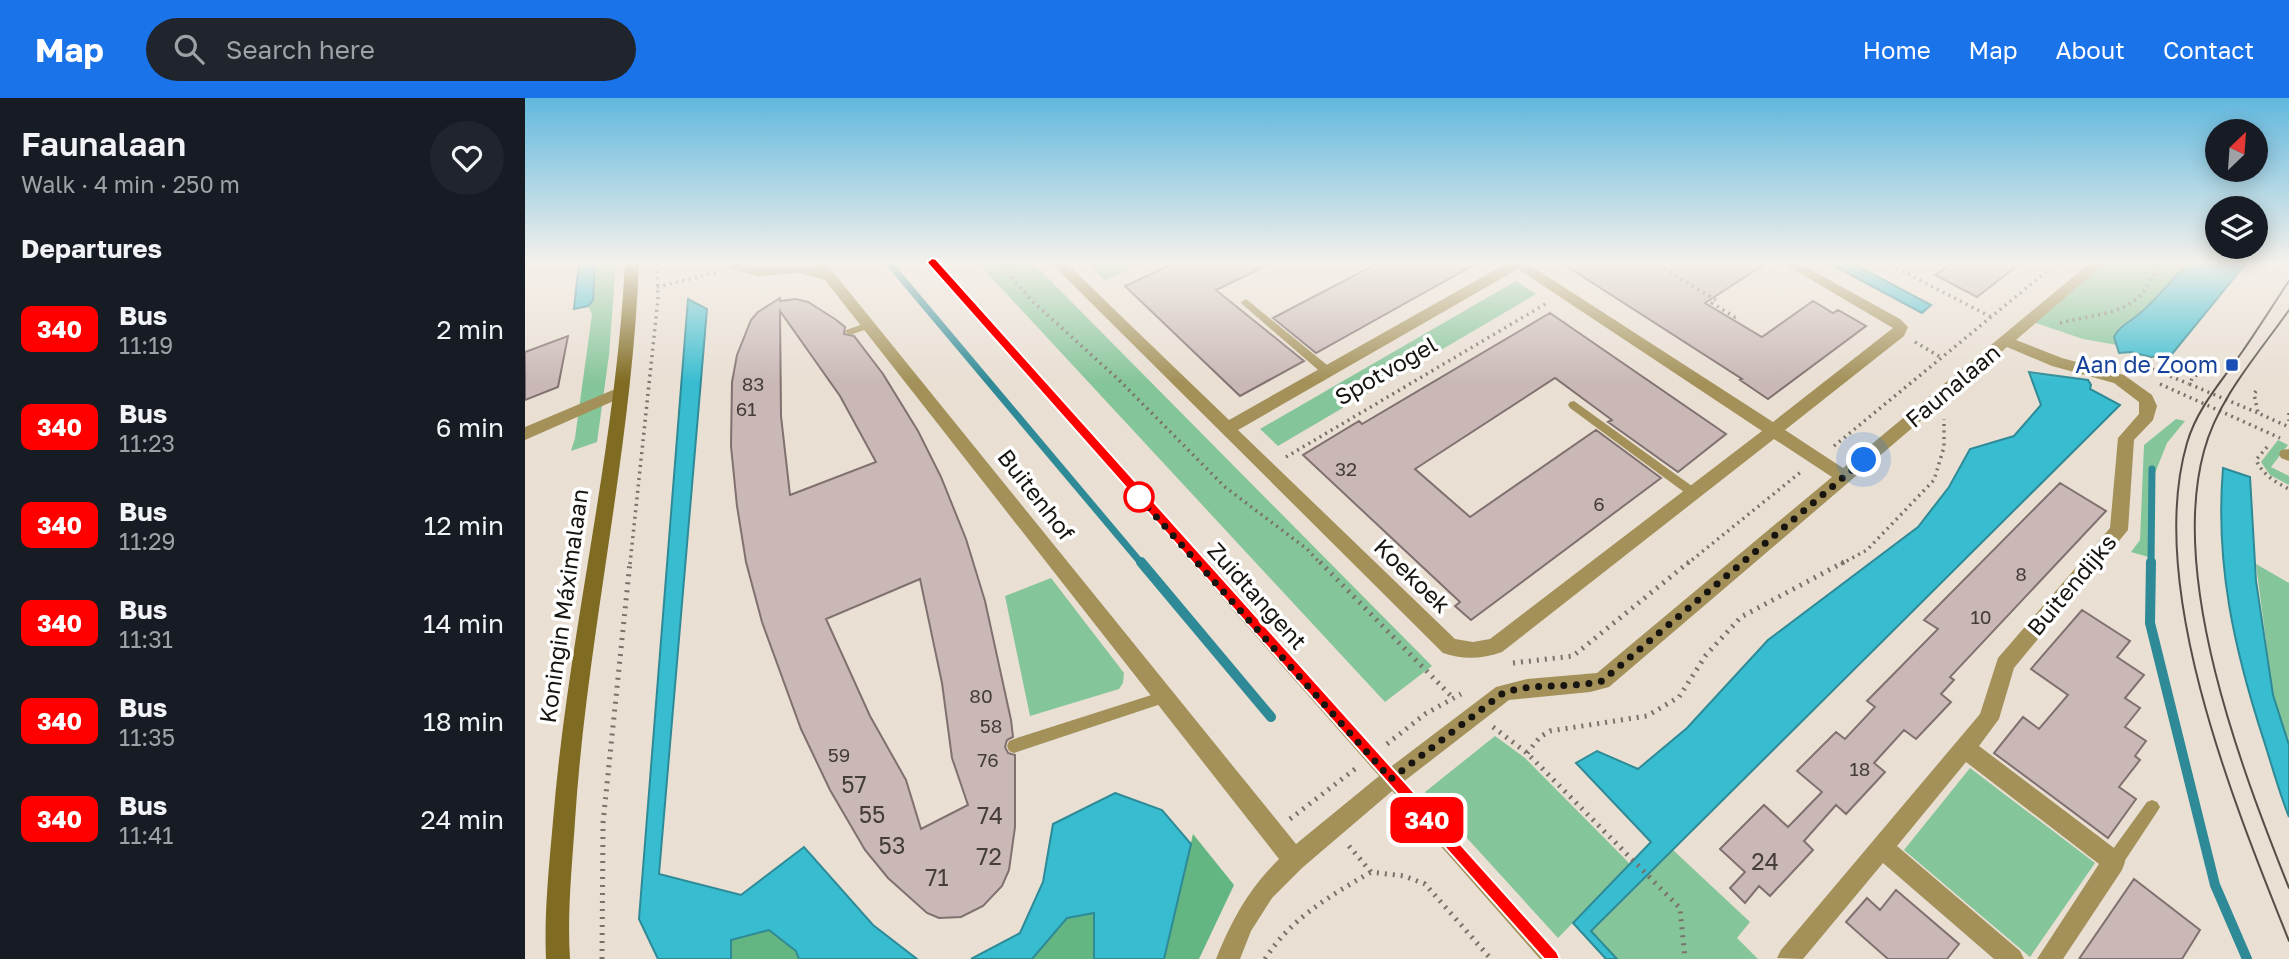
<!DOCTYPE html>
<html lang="en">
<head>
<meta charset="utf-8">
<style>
	body { margin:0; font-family:"Golos Text",sans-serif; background:#20242c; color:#f1f3f6; height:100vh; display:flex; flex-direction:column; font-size:26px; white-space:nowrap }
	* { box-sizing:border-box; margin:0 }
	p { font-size:23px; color:#9ea1a6 }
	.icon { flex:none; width:38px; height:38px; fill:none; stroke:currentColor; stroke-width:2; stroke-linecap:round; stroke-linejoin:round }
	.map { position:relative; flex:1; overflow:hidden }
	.details { display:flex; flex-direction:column; background:#171b24; width:525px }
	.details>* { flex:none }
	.badge { padding:0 14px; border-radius:10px; font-size:24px; line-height:46px }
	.needle { width:46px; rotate:25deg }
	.tools { position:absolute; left:1680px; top:21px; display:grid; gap:14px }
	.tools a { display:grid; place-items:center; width:63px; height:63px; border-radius:50%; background:#171b24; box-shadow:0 4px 18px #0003; font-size:35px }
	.you { position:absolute; width:35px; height:35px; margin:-18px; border:5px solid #fff; border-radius:50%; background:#1a73e8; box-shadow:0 0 0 10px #1a73e833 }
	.map>.badge { position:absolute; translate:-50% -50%; box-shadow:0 0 0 4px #fff }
	h2 { padding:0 21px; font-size:26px; line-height:63px }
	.round { display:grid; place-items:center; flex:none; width:74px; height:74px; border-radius:37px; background:#20242c }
	.overview { display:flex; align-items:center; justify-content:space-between; height:119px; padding:0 21px }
	h1 { font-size:33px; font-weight:600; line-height:52px }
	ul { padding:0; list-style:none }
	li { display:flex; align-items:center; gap:21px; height:98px; padding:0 21px }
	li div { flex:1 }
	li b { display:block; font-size:26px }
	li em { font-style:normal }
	li .badge { min-width:77px; font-weight:700; text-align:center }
	header { display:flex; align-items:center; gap:42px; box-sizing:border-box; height:98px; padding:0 35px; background:#1a73e8; color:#fff }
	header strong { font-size:33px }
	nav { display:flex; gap:38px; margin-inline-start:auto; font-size:24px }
	.search { width:490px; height:63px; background:#20242c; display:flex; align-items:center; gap:18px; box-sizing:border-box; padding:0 24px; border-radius:38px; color:#9ea1a6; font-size:26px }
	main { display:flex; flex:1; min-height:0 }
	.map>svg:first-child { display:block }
	.green { fill:#85c59a }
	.forest { fill:#63b681 }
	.water { fill:#38bdd0; stroke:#2e8a96; stroke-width:2 }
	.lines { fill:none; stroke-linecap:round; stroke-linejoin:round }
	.stream-far1 { stroke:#2e8a96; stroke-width:7 }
	.stream { stroke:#2e8a96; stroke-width:10 }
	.building { fill:#c9b8b6; stroke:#80706f; stroke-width:2; fill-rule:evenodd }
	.path-far1 { stroke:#79726a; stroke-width:3.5; stroke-dasharray:2 4.5; stroke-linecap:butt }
	.path { stroke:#79726a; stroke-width:5; stroke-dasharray:2 6; stroke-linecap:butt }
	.lane { fill:#a39159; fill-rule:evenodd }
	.street { fill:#a39159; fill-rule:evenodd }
	.secondary { fill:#806b22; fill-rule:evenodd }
	.tram { stroke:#554f48; stroke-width:2 }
	.line { fill:#f00; stroke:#fff; stroke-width:2 }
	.walk { stroke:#181410; stroke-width:7; stroke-dasharray:0 12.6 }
	.transit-dot { fill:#1a4fb4; stroke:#fff; stroke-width:2.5 }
	.stop-dot { fill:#fff; stroke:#f00; stroke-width:3.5 }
	.labels { text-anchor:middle; stroke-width:7; stroke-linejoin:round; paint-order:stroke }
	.number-label { font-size:19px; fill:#443d3a }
	.transit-label { font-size:23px; fill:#164399; stroke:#fff; text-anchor:end }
	.street-label { font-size:23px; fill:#181410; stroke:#fff }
	.near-number-label { font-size:23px; fill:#443d3a }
</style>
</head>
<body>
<header>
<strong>Map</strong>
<div class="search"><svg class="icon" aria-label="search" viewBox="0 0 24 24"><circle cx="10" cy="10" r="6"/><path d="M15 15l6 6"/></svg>Search here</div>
<nav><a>Home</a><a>Map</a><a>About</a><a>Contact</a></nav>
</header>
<main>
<section class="details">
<div class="overview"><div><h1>Faunalaan</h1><p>Walk · 4 min · 250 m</p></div><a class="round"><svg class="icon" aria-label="heart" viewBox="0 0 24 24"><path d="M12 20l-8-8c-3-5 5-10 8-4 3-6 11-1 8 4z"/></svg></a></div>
<h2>Departures</h2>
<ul>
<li><span class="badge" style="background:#f00;color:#fff">340</span><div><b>Bus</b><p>11:19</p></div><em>2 min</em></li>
<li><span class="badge" style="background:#f00;color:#fff">340</span><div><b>Bus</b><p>11:23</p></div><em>6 min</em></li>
<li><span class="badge" style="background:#f00;color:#fff">340</span><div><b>Bus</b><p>11:29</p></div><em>12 min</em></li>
<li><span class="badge" style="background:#f00;color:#fff">340</span><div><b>Bus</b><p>11:31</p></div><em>14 min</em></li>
<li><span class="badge" style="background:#f00;color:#fff">340</span><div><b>Bus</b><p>11:35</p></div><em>18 min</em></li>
<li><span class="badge" style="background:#f00;color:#fff">340</span><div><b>Bus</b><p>11:41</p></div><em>24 min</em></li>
</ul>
</section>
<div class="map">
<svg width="1764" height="861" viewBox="0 0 1764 861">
	<rect width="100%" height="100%" fill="#e9dfd3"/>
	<path class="green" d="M70 164H91L84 257 72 344 46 353 50 340 67 216 63 208 68 202Z
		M452 164H507L907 568 860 604Z
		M560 164H620L580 182Z
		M1573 164H1665C1640 186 1625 213 1594 229L1592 247 1558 241 1505 223Z
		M991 183 1011 196 753 348 735 331Z
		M1651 321 1660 323 1642 345 1630 375 1627 460 1606 454 1615 442 1619 347Z
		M1753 342 1763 347 1746 369 1764 378V387L1745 377 1736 364Z
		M1731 466 1764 485V647L1748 597Z
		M526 480 599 575 598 585 594 591 505 618 480 498Z
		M970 638 1000 660 1105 766 1033 840 900 694Z
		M1445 670 1570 765 1505 859 1379 752Z
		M1148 752 1225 824 1212 840 1233 861H1092L1066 834Z"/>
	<path class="forest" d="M668 736 709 787 674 861H639Z
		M570 815 569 861H507L542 820Z
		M245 832 271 853 274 861H206V842Z"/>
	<path class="water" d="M54 164H70L68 202 63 208 49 211Z
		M1302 164H1325L1406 207 1397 215Z
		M1665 164H1722L1647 256 1626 259 1606 254 1594 255 1589 239C1595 228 1600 227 1609 220 1631 204 1645 182 1665 164Z
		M163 201 182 211 134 776 216 797 279 749 348 827 392 861H274L271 853 244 832 206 842V861H133L114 821Z
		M1504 274 1563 282 1566 287 1565 291 1595 307 1066 833 1092 861H1081L1048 825 1126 744 1051 665 1072 653 1113 671 1162 630 1243 542 1393 429 1424 389 1445 351 1489 338 1516 307Z
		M1698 370 1725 379 1731 483 1748 597 1764 647V719C1754 694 1747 668 1739 643 1709 551 1690 466 1698 370Z
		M590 695 637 712 666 746 639 861H569V815L542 820 507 861H446L495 835 518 784 528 726Z"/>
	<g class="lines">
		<path class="stream-far1" d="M363 164 617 466
			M1626 466 1627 371"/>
		<path class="stream" d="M616 464 746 619
			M1626 464 1625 525 1690 787 1722 861"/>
	</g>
	<path class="building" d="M652 164H749L691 192 779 263 715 298 600 188Z
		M855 164H954L791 255 748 220Z
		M1035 164H1243L1180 205 1237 239 1288 203 1308 215 1313 212 1341 228 1243 301 1215 282 1217 281Z
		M1429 164H1497L1452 199 1410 177Z
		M255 200V203L271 201 283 204 310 221 320 229 319 236 329 238 358 276 393 333 416 379 441 441 460 503 486 622 488 639 482 642 480 649 483 655 490 657V729L484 772 477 788 458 808 436 819 414 820 402 815 363 780 340 752 305 692 276 631 237 524 221 464 212 408 206 348 207 284 212 257 226 222 233 214ZM255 213 315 298 351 364 265 397 256 318ZM395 481 417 585 427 660 443 707 396 731 381 682 345 618 301 521Z
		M1025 215 1201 336 1153 374 1083 324 1087 322 1030 280 890 371 945 419 1071 332 1136 380 946 522 930 508 935 504 778 357 834 323 837 326Z
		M43 238 33 289 0 302V254Z
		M1535 385 1581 413 1425 579 1429 582 1416 596 1426 604 1409 622 1391 641 1379 632 1349 665 1360 674 1321 716 1311 707 1279 743 1288 752 1245 798 1234 788 1220 805 1205 790 1220 774 1195 751 1239 707 1263 729 1297 694 1272 673 1311 634 1320 641 1350 609 1342 603 1413 531 1399 522Z
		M1557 512 1605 543 1592 559 1619 577 1600 600 1615 610 1600 629 1621 643 1610 658 1615 662 1594 689 1611 701 1583 740 1469 655 1498 619 1514 631 1543 597 1506 571Z
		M1609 781 1675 832 1657 861H1554Z
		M1371 792 1434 846 1422 861H1363L1321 824 1342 800 1355 812Z"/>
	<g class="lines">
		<path class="path-far1" d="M474 164 505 201 594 282 700 389 782 451 796 466
			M1128 164 1191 202 1187 205 1210 219 1214 216
			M1360 164 1468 220
			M132 189 193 174
			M1535 225C1560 218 1596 217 1615 198 1624 189 1629 175 1635 164
			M1390 244 1417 260
			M1603 261 1664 286
			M1684 272 1668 279 1664 286 1733 315
			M1635 286 1755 340
			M1731 293 1729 296 1733 315 1764 329
			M1764 315V323
			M1309 348 1533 164
			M1742 349 1731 362C1738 377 1750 384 1764 391
			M761 359 1022 205
			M105 466 133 201 132 164
			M1162 466 1277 373
			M1316 466 1342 452 1409 382 1419 349V321"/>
		<path class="path" d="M795 464 928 600
			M988 565 1048 558 1164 464
			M968 629 1002 655 1155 810 1160 861
			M862 646 900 616 936 596
			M1002 655 1015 639 1025 633 1122 618 1154 599 1181 557 1216 519 1319 464
			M765 721 830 671
			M824 748 846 774 879 778 900 786 966 861
			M77 861 78 725 105 464
			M740 861C766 820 805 798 846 774"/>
		<path class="lane" d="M402 164H412L1032 855 1034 861H1015Z
			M721 201 807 271 808 274 807 277H799L717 206 716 204Z
			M344 224 348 225V229L325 237 320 234 321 232Z
			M1049 303 1171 391 1173 394 1171 397H1163L1045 310 1043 307 1045 304Z
			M639 593 644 595 646 599 644 603 639 605 489 655 484 653 482 648 484 643 489 641Z
			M1627 702 1632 704 1635 709 1632 714 1595 770 1589 772 1583 770 1581 764 1583 758 1622 704Z"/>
		<path class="street" d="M203 164C215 163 223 169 235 170 255 170 272 166 291 171L286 164H300L771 746 859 674 971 589 1002 581 1072 575 1307 379 1249 341 977 554C958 561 937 562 918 555L525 164H540L704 322 984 164H1000L1248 324 1368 230 1256 164H1272L1375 221 1383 229 1379 238 1260 332 1318 370 1566 164H1581L1491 242 1537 260 1599 277 1627 297 1632 308 1628 322 1609 342 1603 432 1489 570 1474 621 1454 648 1597 756 1600 764 1597 772 1538 861H1512L1574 766 1441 664 1372 748 1495 853 1499 861H1469L1358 765 1278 861 1252 860 1256 852 1455 616 1473 560 1585 430 1593 340 1614 316V304L1589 285 1527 268 1482 249 1084 589 1065 594 984 602 873 688 777 770 747 800 726 833 715 861H691C708 820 723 792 754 761L300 182 274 175 233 178 206 171ZM993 171 1237 333 965 541 948 544 930 541 713 332Z
			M95 289 103 294 100 298 0 342V329Z
			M1764 351V363L1756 360 1754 356 1756 352Z"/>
		<path class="secondary" d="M100 164H114C107 352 62 536 50 723 47 769 42 815 45 861H21C19 815 24 769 28 723 43 536 91 352 100 164Z"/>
		<path class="tram" d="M1764 183C1748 207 1733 231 1717 254 1697 283 1672 310 1662 345 1620 489 1710 708 1764 843
			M1764 212C1734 255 1693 300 1679 353 1644 481 1716 670 1764 790"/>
	</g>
	<linearGradient id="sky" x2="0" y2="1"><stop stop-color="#61b8de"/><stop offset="0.58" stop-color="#f5f1eb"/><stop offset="1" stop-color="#f5f1eb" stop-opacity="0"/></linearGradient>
	<rect width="1764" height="284" fill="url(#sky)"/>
	<path class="line" d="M407 160 411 161 1032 854 1035 861H1019L403 166 402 164Z"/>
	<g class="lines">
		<path class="walk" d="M614 399 610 395 866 681 978 595C1010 584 1044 591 1077 583L1339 362"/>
	</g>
	<rect class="transit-dot" x="1700" y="260" width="14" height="14" rx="3.5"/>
	<circle class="stop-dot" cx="614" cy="399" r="14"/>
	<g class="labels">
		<g class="number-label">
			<text x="228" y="293">83</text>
			<text x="221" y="318">61</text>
			<text x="821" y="378">32</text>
			<text x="1074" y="413">6</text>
			<text x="1496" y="483">8</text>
			<text x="1456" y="526">10</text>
			<text x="456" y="605">80</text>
			<text x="466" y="635">58</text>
			<text x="314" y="664">59</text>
			<text x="463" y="669">76</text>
			<text x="1335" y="678">18</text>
		</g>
		<g class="transit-label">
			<text x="1693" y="275">Aan de Zoom</text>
		</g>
		<g class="street-label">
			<text transform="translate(861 273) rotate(-30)" y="8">Spotvogel</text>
			<text transform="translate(1428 288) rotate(-40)" y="8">Faunalaan</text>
			<text transform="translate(511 397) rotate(52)" y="8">Buitenhof</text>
			<text transform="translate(887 478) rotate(44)" y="8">Koekoek</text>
			<text transform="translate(1547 487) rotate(-50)" y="8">Buitendijks</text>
			<text transform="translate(732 498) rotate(48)" y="8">Zuidtangent</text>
			<text transform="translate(39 508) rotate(-82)" y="8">Koningin Máximalaan</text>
		</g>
		<g class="near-number-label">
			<text x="329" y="695">57</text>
			<text x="347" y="725">55</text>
			<text x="465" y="726">74</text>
			<text x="367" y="756">53</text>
			<text x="464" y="767">72</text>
			<text x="1240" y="772">24</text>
			<text x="412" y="788">71</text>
		</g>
	</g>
</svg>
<div class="tools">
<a><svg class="needle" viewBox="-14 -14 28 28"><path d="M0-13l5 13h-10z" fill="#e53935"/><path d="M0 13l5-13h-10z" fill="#9ea1a6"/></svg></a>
<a><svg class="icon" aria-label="layers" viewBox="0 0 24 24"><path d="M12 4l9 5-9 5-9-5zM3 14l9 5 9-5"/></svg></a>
</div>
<div class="you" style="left:1339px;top:362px"></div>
<b class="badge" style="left:902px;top:722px;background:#f00;color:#fff">340</b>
</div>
</main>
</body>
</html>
